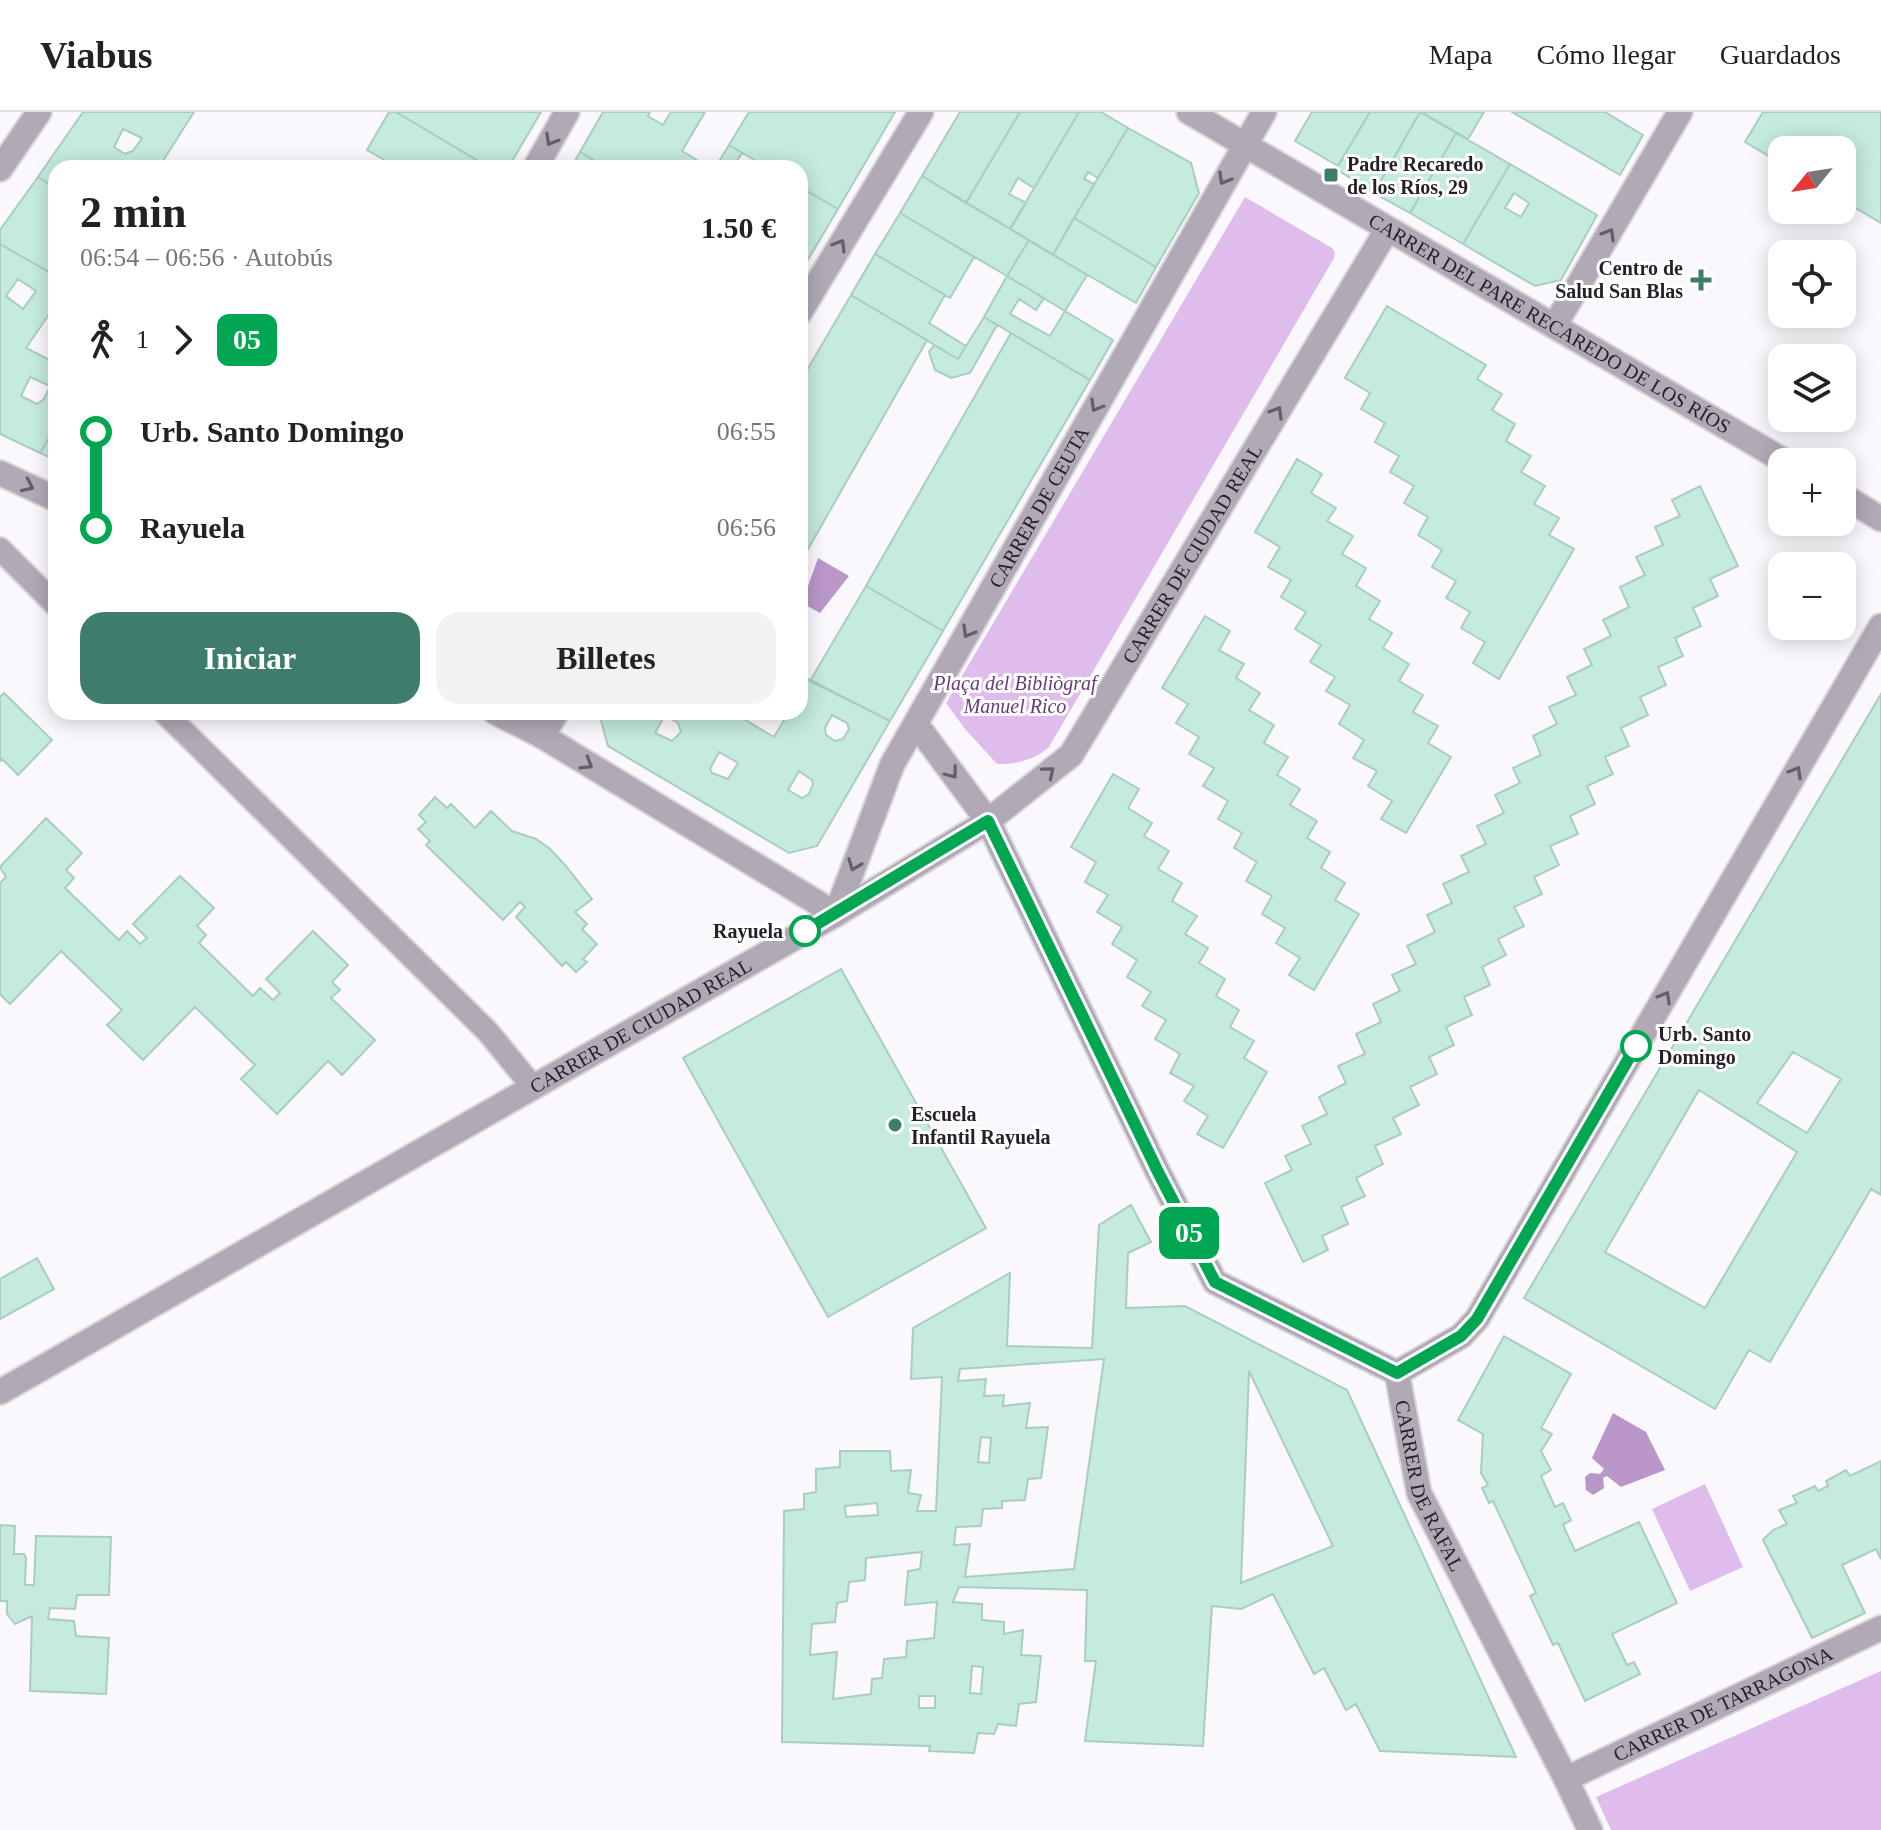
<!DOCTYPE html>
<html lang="es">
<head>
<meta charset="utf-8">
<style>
	body { margin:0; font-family:Georgia,serif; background:#f2f2f2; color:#222; height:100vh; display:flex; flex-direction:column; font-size:30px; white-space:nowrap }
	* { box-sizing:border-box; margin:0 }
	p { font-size:26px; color:#767676 }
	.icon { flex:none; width:44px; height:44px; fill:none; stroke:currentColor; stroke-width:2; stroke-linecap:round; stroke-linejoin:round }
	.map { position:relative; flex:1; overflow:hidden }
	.panel { position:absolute; left:48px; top:48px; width:760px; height:560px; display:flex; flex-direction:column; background:#fff; border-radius:24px; box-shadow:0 4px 20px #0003 }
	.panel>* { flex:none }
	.badge { padding:0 16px; border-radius:12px; font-size:28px; line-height:52px }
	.needle { width:52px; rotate:240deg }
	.buttons { position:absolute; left:1768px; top:24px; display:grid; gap:16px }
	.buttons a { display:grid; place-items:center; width:88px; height:88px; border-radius:16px; background:#fff; box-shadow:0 4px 20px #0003; font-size:40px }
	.map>.badge { position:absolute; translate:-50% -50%; box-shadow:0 0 0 4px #fff }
	.legs { display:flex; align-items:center; gap:12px; height:88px; padding:0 32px; font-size:26px }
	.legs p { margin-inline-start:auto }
	.head { display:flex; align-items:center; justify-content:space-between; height:136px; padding:0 32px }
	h1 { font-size:44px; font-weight:600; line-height:60px }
	.action { display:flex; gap:16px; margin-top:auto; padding:16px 32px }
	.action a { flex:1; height:92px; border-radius:24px; background:#3e7d6b; color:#fff; font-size:32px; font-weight:600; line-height:92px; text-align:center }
	.action a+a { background:#f2f2f2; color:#222 }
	ul { padding:0 32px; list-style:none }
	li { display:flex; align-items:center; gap:28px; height:96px; font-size:30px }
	li i { display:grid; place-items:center; width:12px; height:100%; margin:0 10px; background:currentColor }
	li i::after { content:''; width:20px; height:20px; margin:-10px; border:6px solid; border-radius:50%; background:#fff }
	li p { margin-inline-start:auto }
	li:first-child i { background:linear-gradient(#0000 50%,currentColor 0) }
	li:last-child i { background:linear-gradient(currentColor 50%,#0000 0) }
	header { display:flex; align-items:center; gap:48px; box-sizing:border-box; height:112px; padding:0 40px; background:#fff; border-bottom:2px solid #e0e0e0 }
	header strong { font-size:38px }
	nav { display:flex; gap:44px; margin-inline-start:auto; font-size:28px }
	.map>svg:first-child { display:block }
	.green { fill:#debdec }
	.water { fill:#ba97c9 }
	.building { fill:#c5eade; stroke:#a9cdc1; stroke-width:2; fill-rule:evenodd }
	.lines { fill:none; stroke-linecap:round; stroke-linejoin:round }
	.lane-casing { stroke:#d9d5db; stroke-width:26 }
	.street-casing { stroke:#d9d5db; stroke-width:28 }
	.lane { stroke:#b1a9b5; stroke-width:22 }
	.street { stroke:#b1a9b5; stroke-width:24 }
	.oneway { stroke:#655d68 }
	.line-1-casing { stroke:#fff; stroke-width:18 }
	.line-1 { stroke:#00a651; stroke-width:12 }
	.poi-dot { fill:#3e7d6b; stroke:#fff; stroke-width:3 }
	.stop-1-dot { fill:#fff; stroke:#00a651; stroke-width:4 }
	.labels { text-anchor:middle; stroke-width:6; stroke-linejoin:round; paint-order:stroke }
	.poi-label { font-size:20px; font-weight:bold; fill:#261f29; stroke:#fff; text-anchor:start }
	.street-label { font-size:20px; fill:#261f29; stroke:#fff }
	.park-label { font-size:20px; font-style:italic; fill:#673b79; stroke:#fff }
	.stop-label { font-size:20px; font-weight:bold; fill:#261f29; stroke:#fff; text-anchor:end }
</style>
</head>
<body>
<header>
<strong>Viabus</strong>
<nav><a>Mapa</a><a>Cómo llegar</a><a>Guardados</a></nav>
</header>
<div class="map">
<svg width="1881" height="1718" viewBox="0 0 1881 1718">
	<rect width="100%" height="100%" fill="#fbf8fd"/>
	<path class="green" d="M1245 85 1332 136 1335 140 1334 146 1049 635C1036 647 1015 653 997 652L965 617 946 591Z
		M1705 1372 1743 1455 1690 1479 1652 1397Z
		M1881 1559V1718H1611L1596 1685Z"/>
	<path class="water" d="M818 446 849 464 820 501 802 491Z
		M1613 1301 1646 1320 1665 1358 1621 1375 1607 1364 1603 1366 1604 1376 1593 1383 1586 1378 1585 1365 1590 1361 1600 1362 1604 1357 1592 1346Z"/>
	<path class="building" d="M83 0H194L161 52 156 49 152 56H56V76L38 65ZM123 17 142 26 133 39 125 42 114 35Z
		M389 0H396L490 56H398L367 38Z
		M396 0H541L508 56H490Z
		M603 0H650L648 4 663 13 671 0H705L682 39 710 56H607L580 40Z
		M749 0H895L838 97 800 75V56H768L729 33Z
		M960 0H1020L966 91 922 64Z
		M1020 0H1079L1034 76 1018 66 1009 82 1026 91 1010 117 966 91Z
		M1079 0H1101L1128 16 1098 66 1088 60 1084 67 1094 72 1053 143 1010 117Z
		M1312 0H1370L1338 54 1295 29Z
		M1370 0H1420L1374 81 1336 57Z
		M1420 0 1456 21 1410 101 1374 81Z
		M1421 0H1484L1468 27Z
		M1512 0H1605L1643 23 1620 63Z
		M1763 0H1881V111L1842 88V38H1782V52L1745 30Z
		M1128 16 1191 51 1199 81 1156 155 1074 106Z
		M1456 21 1510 52 1463 132 1410 101Z
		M729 33 742 41 732 56H715Z
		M580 40 607 56H571Z
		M1510 52 1597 103 1561 168 1535 174 1463 132ZM1514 81 1529 91 1521 105 1505 96Z
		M922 64 1029 128 1007 164 900 101Z
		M38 65 56 76V164L0 132V118Z
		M800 75 838 97 800 161Z
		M900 101 974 145 950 186 875 142Z
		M1074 106 1156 155 1136 191 1053 143Z
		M1029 128 1087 163 1065 199 1007 164Z
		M0 132 56 164V192L26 236 56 251V314L40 341 0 322ZM18 167 36 179 23 197 6 184ZM30 265 50 274 44 287 37 292 21 284Z
		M875 142 945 183 929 211 966 234 958 247 851 183Z
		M1007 164 1044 186 1036 198 1019 187 1010 202 1050 224 1065 199 1113 228 1090 268 984 205Z
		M851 183 927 228 807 439 800 435V270Z
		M1387 194 1486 253 1477 267 1502 282 1492 298 1515 312 1506 329 1531 344 1521 360 1545 374 1534 392 1559 406 1549 423 1574 437 1499 567 1473 551 1485 530 1461 516 1470 500 1446 486 1456 469 1432 455 1442 438 1418 423 1428 405 1404 391 1414 374 1390 360 1399 344 1375 330 1385 311 1361 297 1370 281 1345 266Z
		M984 205 997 213 970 261 951 266 935 258 929 240 934 233 958 247Z
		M1011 221 1090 268 943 519 866 474Z
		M56 314V348L40 341Z
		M1297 347 1322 362 1311 381 1336 396 1327 409 1353 424 1342 442 1366 456 1356 474 1380 489 1369 507 1392 521 1383 536 1409 552 1399 569 1423 583 1413 600 1438 614 1428 631 1451 645 1406 721 1381 707 1392 689 1368 674 1377 659 1353 646 1364 628 1339 612 1350 593 1326 579 1335 565 1310 550 1321 533 1295 517 1306 500 1281 485 1291 468 1268 455 1280 435 1255 420Z
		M1700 374 1738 454 1710 467 1718 484 1693 496 1701 514 1675 526 1683 544 1658 555 1666 573 1640 585 1648 603 1621 616 1629 634 1605 645 1613 662 1587 674 1595 692 1570 704 1578 722 1550 734 1559 753 1534 765 1542 782 1514 795 1524 814 1498 827 1506 843 1482 855 1490 873 1464 885 1472 903 1446 915 1454 933 1429 945 1437 962 1410 975 1419 993 1393 1006 1401 1022 1375 1034 1383 1052 1356 1066 1365 1084 1341 1095 1348 1112 1322 1124 1328 1138 1303 1150 1265 1071 1292 1058 1285 1044 1311 1032 1302 1014 1327 1002 1319 985 1346 971 1338 954 1365 942 1356 922 1381 910 1373 892 1400 879 1392 863 1416 852 1407 834 1435 820 1427 803 1452 791 1443 772 1469 760 1461 744 1486 732 1477 714 1504 701 1495 683 1520 671 1513 656 1541 643 1533 624 1557 612 1549 595 1576 583 1567 565 1592 553 1584 537 1611 524 1603 508 1629 495 1620 475 1645 463 1636 445 1663 433 1655 415 1680 404 1672 388Z
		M866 474 943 519 890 609 810 569Z
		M1205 504 1230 519 1219 538 1244 552 1236 566 1260 581 1249 598 1274 613 1264 631 1288 645 1277 663 1300 677 1290 693 1317 709 1307 726 1330 740 1321 756 1345 771 1335 788 1359 802 1314 878 1289 863 1300 846 1276 831 1285 816 1262 802 1272 784 1246 769 1257 750 1234 736 1242 721 1218 707 1228 689 1203 674 1214 656 1189 642 1199 625 1176 611 1188 592 1162 576Z
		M808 567 890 609 817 734 789 741 608 634 600 605 603 600H732L774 625 789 600H800V582ZM665 603 678 611 681 620 672 629 655 621ZM832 603 847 611 849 617 843 627 835 629 826 623 825 616ZM719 640 738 651 728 667 712 661 710 657ZM799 659 812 668 813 672 809 682 802 686 788 678Z
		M4 581 52 628 18 663 2 647 0 649V585Z
		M1881 582V1083L1871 1077 1770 1250 1749 1238 1715 1297 1524 1186ZM1793 940 1841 967 1807 1021 1757 991ZM1699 978 1797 1040 1705 1196 1605 1140Z
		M1113 662 1139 677 1128 696 1152 711 1144 724 1169 739 1158 757 1182 771 1172 789 1197 804 1185 822 1208 836 1199 851 1225 867 1216 884 1239 898 1230 915 1254 929 1244 946 1267 960 1223 1036 1197 1022 1208 1004 1184 989 1194 974 1170 961 1180 942 1155 927 1166 908 1142 894 1151 880 1127 865 1137 848 1112 832 1122 815 1097 800 1108 783 1085 770 1096 750 1071 735Z
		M435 685 447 696 451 692 475 716 491 699 512 719 536 727 549 736 565 753 592 787 575 800 587 812 582 817 597 832 583 847 587 850 576 860 566 850 562 854 516 805 525 795 520 790 503 808 426 733 430 729 418 717 426 710 419 703Z
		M46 706 82 741 66 758 74 766 65 776 119 828 127 819 140 832 147 826 133 812 180 764 214 796 197 814 206 823 199 831 253 884 260 876 273 888 280 881 266 867 313 819 348 853 332 870 340 878 331 886 375 928 342 963 328 949 277 1002 241 967 255 953 195 895 143 948 107 913 122 898 61 839 10 892 0 882V771L6 765 0 755Z
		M841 857 986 1116 828 1205 683 946Z
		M1131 1093 1151 1130 1128 1141 1126 1196 1185 1194 1347 1278 1516 1645 1380 1639 1356 1592 1346 1598 1324 1556 1314 1562 1273 1482 1241 1497 1212 1494 1203 1634 1085 1629 1096 1549H1085L1087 1478 959 1475 953 1490 982 1492V1508L1004 1510V1522L1023 1518 1021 1543 1041 1544 1036 1590 1019 1592 1016 1614 998 1612 994 1622 978 1621 974 1641 929 1639 930 1634 782 1630 784 1399 804 1397V1382L816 1380V1357L840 1355V1339H890L891 1359 911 1358 908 1381 921 1383 917 1399H936L942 1265 911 1267 913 1216 1010 1161 1007 1234 1092 1236 1099 1113ZM1104 1247 1074 1457 965 1465 970 1432 954 1433 956 1415 981 1414 983 1397 1002 1396V1389L1025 1388 1028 1367 1041 1366 1048 1315 1026 1316 1030 1291 1003 1294 1004 1283 984 1284 986 1267 958 1269 960 1257ZM1249 1259 1333 1434 1241 1471ZM981 1325 991 1326 989 1351 978 1350ZM877 1391 878 1403 846 1405 845 1394ZM922 1440 920 1457 908 1459 905 1493 937 1490 934 1526 907 1529 906 1545 884 1547 882 1566 872 1567 871 1582 833 1587 837 1540 810 1543 812 1512 835 1510 837 1491 847 1489 849 1470 865 1468 866 1446ZM972 1554 983 1555 981 1582 970 1581ZM919 1584H935V1596H919Z
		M37 1146 54 1177 0 1207V1167Z
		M1504 1224 1571 1262 1541 1316 1552 1322 1541 1339 1551 1358 1541 1364 1555 1395 1563 1391 1571 1408 1563 1413 1575 1439 1639 1410 1677 1491 1612 1522 1627 1553 1634 1550 1640 1562 1585 1589 1558 1531 1553 1533 1530 1484 1536 1481 1493 1389 1489 1391 1482 1376 1488 1373 1481 1361 1483 1322 1458 1308Z
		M1881 1349V1447L1876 1437 1842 1453 1865 1501 1812 1526 1763 1428 1773 1418 1787 1412 1779 1398 1797 1391 1793 1384 1815 1374 1818 1379 1828 1374 1826 1369 1846 1358 1850 1364Z
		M0 1413 15 1414 14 1442H24L26 1446 25 1473H34L36 1424 111 1425 109 1483H77L75 1497 50 1496 48 1507 74 1509 76 1524 109 1526 106 1582 30 1579 32 1504 15 1512 7 1502V1489H0Z"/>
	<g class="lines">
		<defs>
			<path id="lane" d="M0 437 56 493
				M164 600 488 920 533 975"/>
			<g id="street">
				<path id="s1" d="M1189 0 1786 350"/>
				<path d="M535 56 567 0"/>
				<path d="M0 57 39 0"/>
				<path d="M800 200 921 0"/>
				<path d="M1555 213 1680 0"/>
				<path d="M0 361 56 387"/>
				<path d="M1842 383 1881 407"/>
				<path d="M495 600 542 624 836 802"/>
				<path d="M916 612 988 709 1159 1062 1215 1170 1397 1261"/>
				<path d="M542 624 557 600"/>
				<path id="s2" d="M836 802 892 653 1264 0"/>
				<path d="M1397 1261 1461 1224 1477 1207 1881 514"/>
				<path id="s3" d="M1397 1261 1419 1381 1566 1667 1590 1718"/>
				<path id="s4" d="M0 1280 836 802 988 709 1071 643 1387 118"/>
				<path id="s5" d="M1566 1667 1881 1516"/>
			</g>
		</defs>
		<use href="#lane" class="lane-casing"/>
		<use href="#street" class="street-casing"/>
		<use href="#lane" class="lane"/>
		<use href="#street" class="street"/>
	</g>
	<defs><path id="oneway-chevron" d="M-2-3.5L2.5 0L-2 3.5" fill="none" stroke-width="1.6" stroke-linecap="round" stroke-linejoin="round" transform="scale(2)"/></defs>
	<g class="oneway">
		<use href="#oneway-chevron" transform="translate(551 28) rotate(120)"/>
		<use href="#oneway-chevron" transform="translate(1224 67) rotate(120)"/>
		<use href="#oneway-chevron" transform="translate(1609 122) rotate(-60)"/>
		<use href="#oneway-chevron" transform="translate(840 133) rotate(-59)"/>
		<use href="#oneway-chevron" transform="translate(1096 294) rotate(120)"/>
		<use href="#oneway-chevron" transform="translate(1277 300) rotate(-59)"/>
		<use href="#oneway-chevron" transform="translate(28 374) rotate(25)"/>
		<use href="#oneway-chevron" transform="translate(968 520) rotate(120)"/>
		<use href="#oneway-chevron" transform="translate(587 652) rotate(31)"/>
		<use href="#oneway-chevron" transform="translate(1049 660) rotate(-39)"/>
		<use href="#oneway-chevron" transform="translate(1796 660) rotate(-60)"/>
		<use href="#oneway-chevron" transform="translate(952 661) rotate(53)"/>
		<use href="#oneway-chevron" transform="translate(854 753) rotate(111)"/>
		<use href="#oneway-chevron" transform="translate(1665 885) rotate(-60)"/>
	</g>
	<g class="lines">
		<defs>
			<path id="line-1" d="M805 819 988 709 1159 1062 1215 1170 1397 1261 1461 1224 1477 1207 1636 934"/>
		</defs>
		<use href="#line-1" class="line-1-casing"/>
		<use href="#line-1" class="line-1"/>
	</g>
	<g class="poi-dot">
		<rect x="1323" y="55" width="16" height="16" rx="4"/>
		<path d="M1697 156h8v8h8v8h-8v8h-8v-8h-8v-8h8z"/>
		<circle cx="895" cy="1013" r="8"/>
	</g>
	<g class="stop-1-dot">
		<circle cx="805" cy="819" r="14"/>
		<circle cx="1636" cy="934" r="14"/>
	</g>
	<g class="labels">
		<g class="poi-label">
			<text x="1347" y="59">Padre Recaredo<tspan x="1347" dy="23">de los Ríos, 29</tspan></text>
			<text x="1683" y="163" text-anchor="end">Centro de<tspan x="1683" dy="23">Salud San Blas</tspan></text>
			<text x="911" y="1009">Escuela<tspan x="911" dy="23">Infantil Rayuela</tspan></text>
		</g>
		<g class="street-label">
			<text dy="7" stroke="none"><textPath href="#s1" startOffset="418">CARRER DEL PARE RECAREDO DE LOS RÍOS</textPath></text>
			<text dy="7" stroke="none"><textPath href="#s2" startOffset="456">CARRER DE CEUTA</textPath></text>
			<text dy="7" stroke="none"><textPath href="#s4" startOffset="1482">CARRER DE CIUDAD REAL</textPath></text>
			<text dy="7" stroke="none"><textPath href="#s4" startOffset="738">CARRER DE CIUDAD REAL</textPath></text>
			<text dy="7" stroke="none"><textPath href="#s3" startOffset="118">CARRER DE RAFAL</textPath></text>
			<text dy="7" stroke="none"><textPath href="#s5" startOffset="174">CARRER DE TARRAGONA</textPath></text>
		</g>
		<g class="park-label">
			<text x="1015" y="578">Plaça del Bibliògraf<tspan x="1015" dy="23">Manuel Rico</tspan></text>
		</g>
		<g class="stop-label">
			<text x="783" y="826">Rayuela</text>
			<text x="1658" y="929" text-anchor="start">Urb. Santo<tspan x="1658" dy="23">Domingo</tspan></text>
		</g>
	</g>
</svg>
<div class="buttons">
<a><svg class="needle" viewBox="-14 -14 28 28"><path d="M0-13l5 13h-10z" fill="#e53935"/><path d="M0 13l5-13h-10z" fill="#767676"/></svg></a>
<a><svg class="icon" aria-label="locate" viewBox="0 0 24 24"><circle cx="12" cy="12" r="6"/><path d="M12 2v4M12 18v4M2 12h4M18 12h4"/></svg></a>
<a><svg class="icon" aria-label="layers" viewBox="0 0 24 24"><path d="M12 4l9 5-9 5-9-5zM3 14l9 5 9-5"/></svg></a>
<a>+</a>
<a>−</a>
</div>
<b class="badge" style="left:1189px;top:1121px;background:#00a651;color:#fff">05</b>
<section class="panel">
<div class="head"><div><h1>2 min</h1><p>06:54 – 06:56 · Autobús</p></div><b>1.50 €</b></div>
<div class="legs"><svg class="icon" aria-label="walk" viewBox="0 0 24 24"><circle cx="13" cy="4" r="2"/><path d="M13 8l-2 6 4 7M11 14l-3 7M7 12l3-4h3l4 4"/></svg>1<svg class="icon" aria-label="forward" viewBox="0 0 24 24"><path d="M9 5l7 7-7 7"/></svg><b class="badge" style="background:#00a651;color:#fff">05</b></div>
<ul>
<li><i style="color:#00a651"></i><b>Urb. Santo Domingo</b><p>06:55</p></li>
<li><i style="color:#00a651"></i><b>Rayuela</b><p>06:56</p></li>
</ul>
<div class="action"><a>Iniciar</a><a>Billetes</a></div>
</section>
</div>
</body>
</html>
